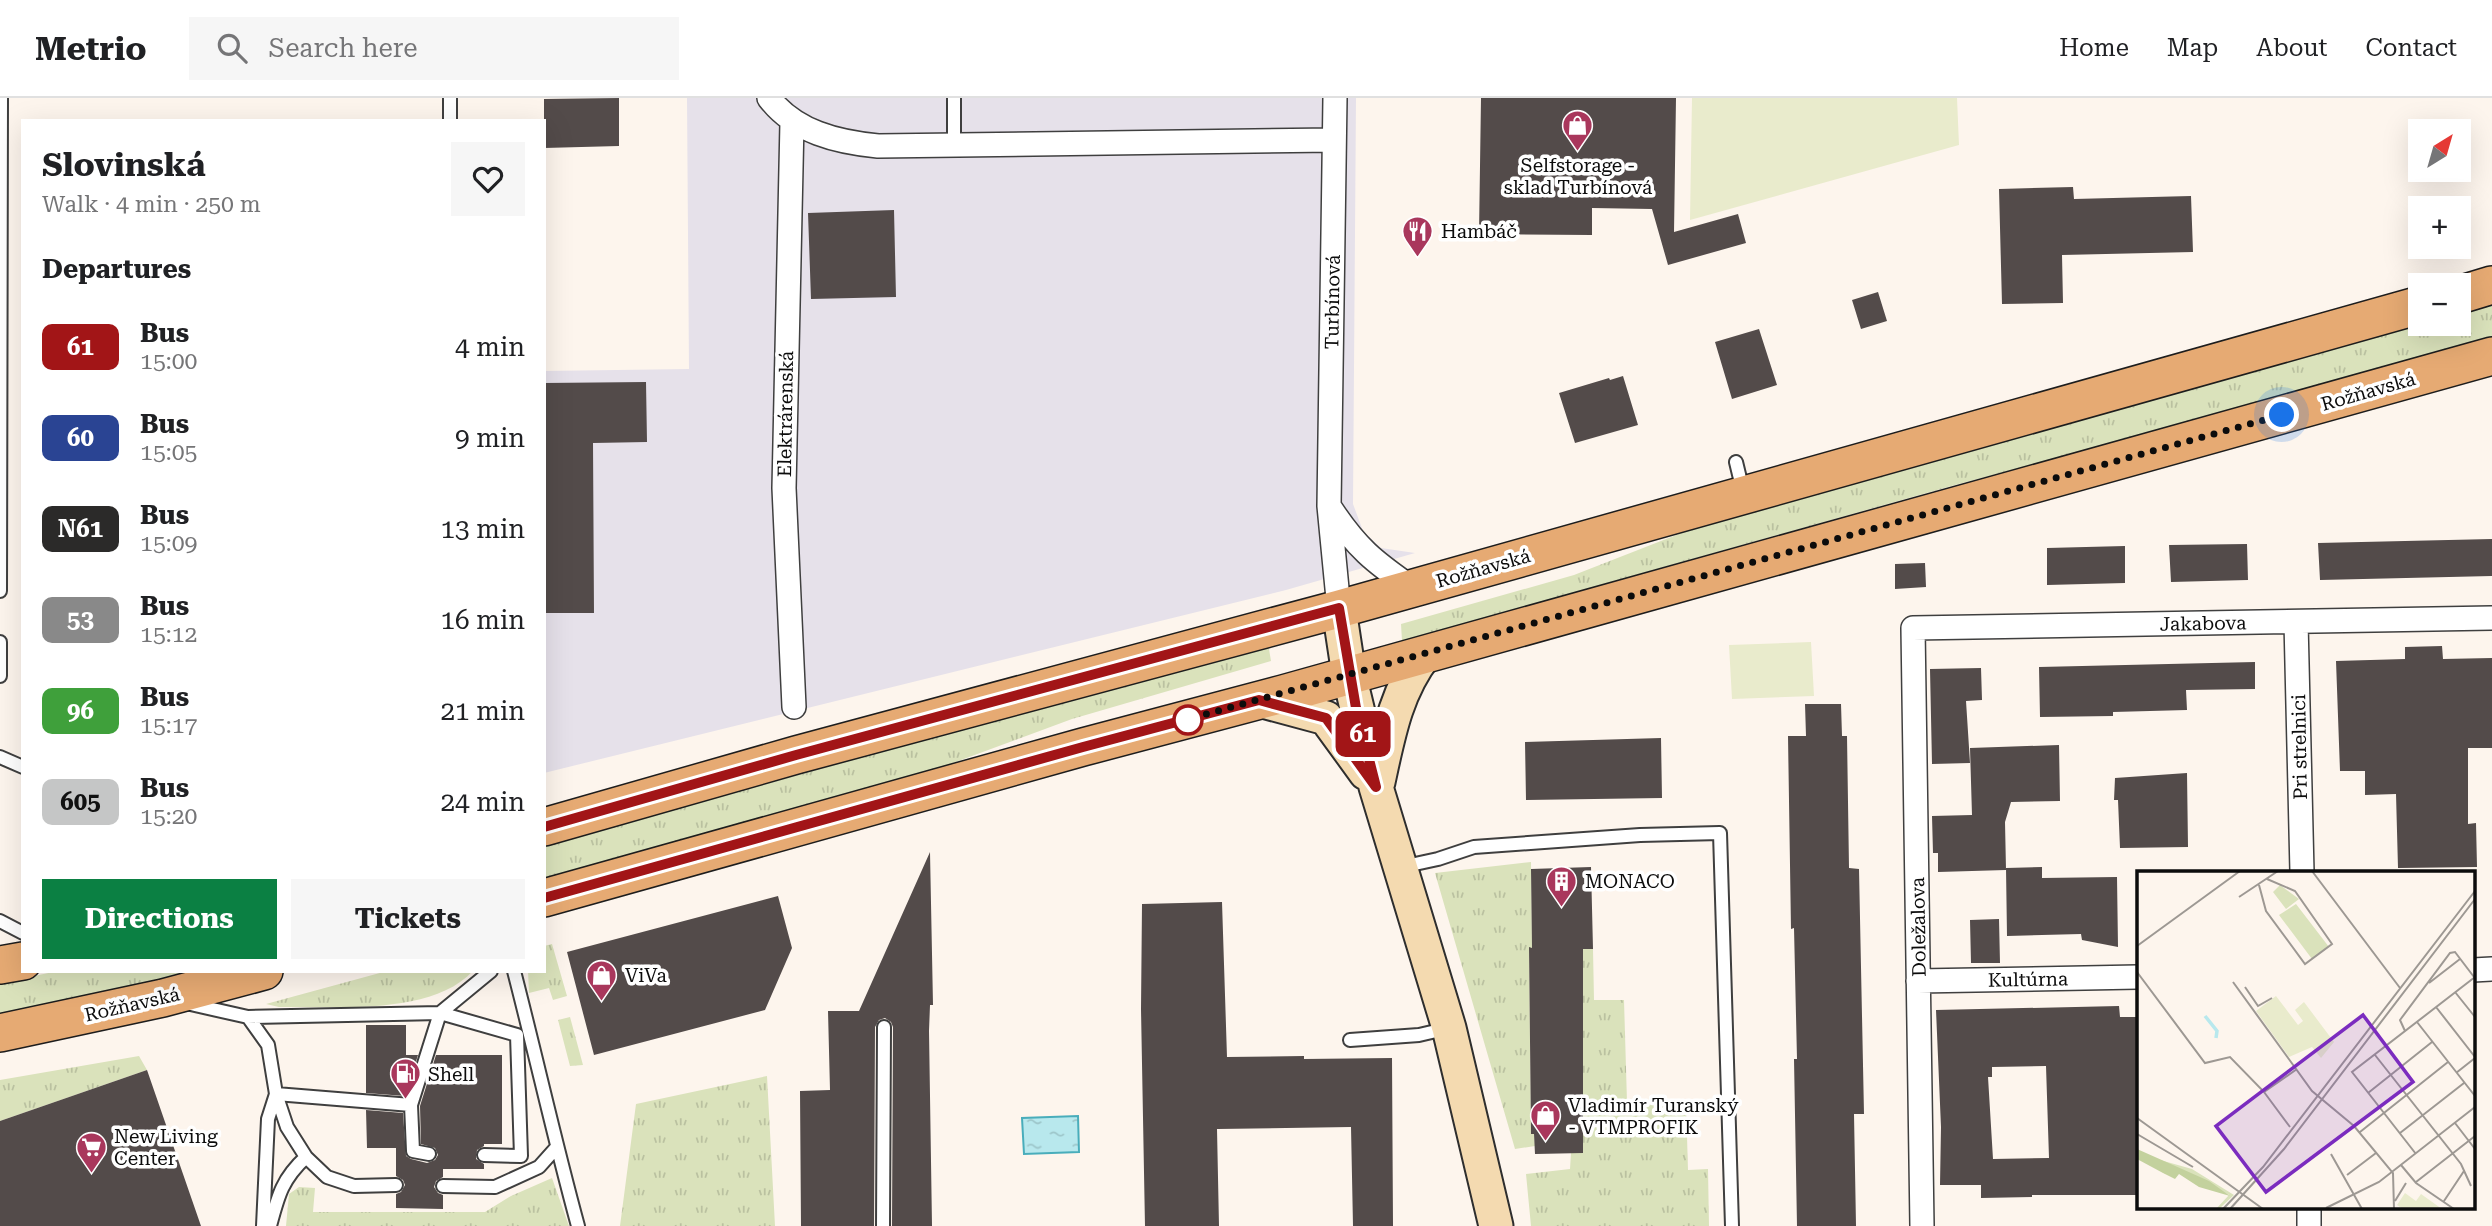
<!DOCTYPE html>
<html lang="en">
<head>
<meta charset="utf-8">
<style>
	body { margin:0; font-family:"Roboto Serif",serif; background:#f6f6f6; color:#202124; height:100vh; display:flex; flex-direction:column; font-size:26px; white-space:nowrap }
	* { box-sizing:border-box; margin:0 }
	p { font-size:23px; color:#757577 }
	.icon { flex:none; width:38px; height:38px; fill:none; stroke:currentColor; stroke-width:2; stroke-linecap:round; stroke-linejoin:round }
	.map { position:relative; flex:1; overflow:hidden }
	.sheet { position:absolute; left:21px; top:21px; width:525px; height:854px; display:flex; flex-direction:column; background:#fff; border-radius:0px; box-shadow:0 7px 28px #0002 }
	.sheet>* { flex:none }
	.badge { padding:0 14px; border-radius:10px; font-size:24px; line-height:46px }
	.needle { width:46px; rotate:37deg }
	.tools { position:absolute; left:2408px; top:21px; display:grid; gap:14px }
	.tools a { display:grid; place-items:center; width:63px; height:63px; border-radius:0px; background:#fff; box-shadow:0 7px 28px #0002; font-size:35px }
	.you { position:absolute; width:35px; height:35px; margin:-18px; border:5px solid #fff; border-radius:50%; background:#1a73e8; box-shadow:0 0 0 10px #1a73e833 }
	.map>.badge { position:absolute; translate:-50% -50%; box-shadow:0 0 0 4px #fff }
	h2 { padding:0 21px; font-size:26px; line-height:63px }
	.round { display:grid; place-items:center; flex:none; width:74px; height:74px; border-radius:0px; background:#f6f6f6 }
	.summary { display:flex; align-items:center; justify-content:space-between; height:119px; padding:0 21px }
	h1 { font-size:33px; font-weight:700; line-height:52px }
	.primary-button { display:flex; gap:14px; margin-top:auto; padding:14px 21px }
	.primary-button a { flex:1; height:80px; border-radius:0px; background:#0b8043; color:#fff; font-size:28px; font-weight:700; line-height:80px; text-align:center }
	.primary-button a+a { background:#f6f6f6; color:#202124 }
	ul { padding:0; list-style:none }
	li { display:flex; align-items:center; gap:21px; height:91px; padding:0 21px }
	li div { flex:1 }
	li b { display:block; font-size:26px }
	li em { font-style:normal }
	li .badge { min-width:77px; font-weight:700; text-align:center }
	header { display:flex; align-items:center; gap:42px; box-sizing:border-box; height:98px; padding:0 35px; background:#fff; border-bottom:2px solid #e0e0e0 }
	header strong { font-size:33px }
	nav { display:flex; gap:38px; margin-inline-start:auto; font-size:24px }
	.search { width:490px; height:63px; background:#f6f6f6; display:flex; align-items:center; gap:18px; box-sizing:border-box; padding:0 24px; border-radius:0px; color:#757577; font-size:26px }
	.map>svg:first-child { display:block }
	.industrial { fill:#e6e1ea }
	.grass { fill:url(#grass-tufts) }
	.pitch { fill:#e9ebcc }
	.water { fill:url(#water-ripples); stroke:#49adbb; stroke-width:2 }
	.building { fill:#534b4a; fill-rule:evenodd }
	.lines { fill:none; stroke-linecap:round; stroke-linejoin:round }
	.lane-casing { stroke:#3f3f3f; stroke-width:16 }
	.street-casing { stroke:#3f3f3f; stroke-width:26 }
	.secondary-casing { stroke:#2e2e2e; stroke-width:37 }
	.primary-casing { stroke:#1d1d1d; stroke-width:40 }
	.lane { stroke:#fff; stroke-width:12 }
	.street { stroke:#fff; stroke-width:23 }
	.secondary { stroke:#f4dab0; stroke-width:33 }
	.primary { stroke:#e6aa73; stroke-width:37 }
	.line-casing { stroke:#fff; stroke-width:16 }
	.line { stroke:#a21517; stroke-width:10 }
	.walk { stroke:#0c0c0c; stroke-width:7; stroke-dasharray:0 12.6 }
	.stop-dot { fill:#fff; stroke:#a21517; stroke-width:3.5 }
	.labels { text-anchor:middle; stroke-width:7; stroke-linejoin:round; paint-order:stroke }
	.poi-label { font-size:19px; fill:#0c0c0c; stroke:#fff; text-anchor:start }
	.street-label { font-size:19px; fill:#0c0c0c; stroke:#fff }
	.inset-river { fill:none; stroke:#b8e8ed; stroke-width:3.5 }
	.inset-road { fill:none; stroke:#9d9893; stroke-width:2 }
	.view { fill:#7b2cbf; fill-opacity:0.15; stroke:#7b2cbf; stroke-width:3.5 }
	.inset-edge { fill:none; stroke:#0c0c0c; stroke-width:3.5 }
</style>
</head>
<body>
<header>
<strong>Metrio</strong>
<div class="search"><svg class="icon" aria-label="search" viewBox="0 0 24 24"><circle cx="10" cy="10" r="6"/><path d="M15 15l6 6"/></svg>Search here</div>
<nav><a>Home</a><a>Map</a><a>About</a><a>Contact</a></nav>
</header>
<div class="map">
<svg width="2492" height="1128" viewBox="0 0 2492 1128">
	<defs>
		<pattern id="grass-tufts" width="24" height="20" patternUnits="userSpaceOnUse" patternTransform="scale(1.75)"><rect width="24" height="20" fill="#dae2bb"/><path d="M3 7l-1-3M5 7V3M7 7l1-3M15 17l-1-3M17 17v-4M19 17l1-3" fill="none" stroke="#bac1a0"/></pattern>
		<pattern id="water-ripples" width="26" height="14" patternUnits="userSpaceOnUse" patternTransform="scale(1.75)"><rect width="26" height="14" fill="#b8e8ed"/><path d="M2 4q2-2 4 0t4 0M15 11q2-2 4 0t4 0" fill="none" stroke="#9dc6ca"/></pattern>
	</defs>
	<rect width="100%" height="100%" fill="#fdf5ed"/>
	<path class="industrial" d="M687 0H1356L1353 406 1363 433 1381 450 1415 455 1286 492 544 675V273L689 271Z"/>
	<path class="grass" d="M2492 205V244L1955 387 1402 543 1401 526 1574 477 1707 425 1763 408 2420 226H2459V215Z
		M1268 545 1271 563 1072 621 934 672 544 781V748Z
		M1531 764 1532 850H1529L1531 1035 1534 1036 1535 1048 1515 1051 1435 775Z
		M552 846 567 898 553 902 549 890 529 895 528 873H544V848Z
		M1583 851H1593L1594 902H1624L1627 1004H1686L1688 1072 1708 1071 1709 1128H1531L1526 1076 1570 1071 1571 1055 1583 1054Z
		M58 873H198L97 899 0 917V885Z
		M387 873H473C431 918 336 908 279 909L266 906Z
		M570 919 583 967 570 968 558 922Z
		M139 958 147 972 0 1023V982Z
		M767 978 775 1128H620L636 1006Z
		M552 1080 569 1128H286L289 1096 299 1089 315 1090 313 1114H485L511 1098Z"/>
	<path class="pitch" d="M1692 0H1957L1959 47 1690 122Z
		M1811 544 1814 598 1732 601 1729 547Z"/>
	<path class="water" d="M1078 1018 1079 1054 1024 1056 1022 1020Z"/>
	<path class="building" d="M619 0V48L544 50V1Z
		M1481 0H1676L1674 134 1738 116 1746 145 1668 167 1652 111 1592 110V137L1479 136Z
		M2073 89 2074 101 2191 98 2193 154 2062 157 2063 205 2002 206 1999 91Z
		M894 112 896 199 811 201 808 115Z
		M1878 194 1887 223 1861 231 1852 202Z
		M1759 231 1777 287 1732 301 1715 244Z
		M1623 278 1638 327 1575 345 1559 295 1609 280 1610 282Z
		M646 284 647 344 593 345 594 515H544V285Z
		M2492 441V478L2320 482 2318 445Z
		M2247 446 2248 482 2171 484 2169 447Z
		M2125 448V485L2047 487V450Z
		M1925 465 1926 489 1895 491V466Z
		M2442 548 2443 561 2492 560V650H2468V726L2476 725 2477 769 2398 770 2396 696 2365 697V673H2340L2336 563 2405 561V549Z
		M2255 564V591L2186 592 2187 612 2113 614V618L2040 619 2039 569Z
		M1981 570 1982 602 1966 603 1970 665 1932 666 1930 571Z
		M1805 606H1841L1842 638H1847L1849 770 1859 771 1864 1016H1854L1856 1128H1797L1794 961H1797L1794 830 1791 831 1788 638H1806Z
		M1661 640 1662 700 1526 702 1525 644Z
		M2059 647 2060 703 2011 704 2005 724 2006 772 1938 774V755H1933L1932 718 1972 717 1970 650Z
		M2187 675 2188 749 2120 750 2118 702H2114L2115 680Z
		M930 754 933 907H930L929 933 932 1128H892L893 929 891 924 885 920 879 922 875 929 874 1128H801L800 993 830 992 828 913H859Z
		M1591 769 1593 851H1583V1055L1535 1056 1534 1036H1531L1529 849 1532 850 1531 771Z
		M2042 769V780L2117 779 2118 849 2082 842 2081 836 2007 838 2006 770Z
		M778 798 792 850 765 912 594 957 567 854Z
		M1222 804 1227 959 1304 958V961L1392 960 1393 1128H1353L1351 1029 1217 1031 1219 1128H1145L1141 911 1142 806Z
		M1999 821 2000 865H1971L1970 822Z
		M2119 908 2120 919H2138V1097H2032V1099L1981 1100V1087H1940L1941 1029 1936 912ZM2046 968 2049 1060 1993 1061 1988 979H1992V969Z
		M366 927H406V957H418L405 998 366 995Z
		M436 957H502V1046H484V1048L477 1052 476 1061 484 1066V1071H443V1079L436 1083 434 1089 438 1095 443 1097V1111L396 1110V1096L401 1094 405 1087 403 1082 396 1078V1050H367L366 1012 403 1015 406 1058 411 1061 427 1065 435 1062 438 1057 435 1050 421 1046 420 1008Z
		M147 972 201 1128H0V1023Z"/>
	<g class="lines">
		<defs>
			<path id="lane" d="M450 0V23
				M954 0V47
				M1736 364 1743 393
				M0 493 1 0
				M0 544V578
				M0 659 23 669
				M1401 769 1438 761 1474 749 1640 737 1720 735 1732 1128
				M0 823 23 835
				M514 873C536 958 555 1044 578 1128
				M186 905 248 919 268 947 276 996 287 1029 306 1059 327 1079 354 1088 396 1087
				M248 919 440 915 491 873
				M1350 942 1419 937 1449 930
				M276 996 411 1007 440 915 517 937 521 1058 484 1057
				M411 1007 413 1053 429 1056
				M443 1088 495 1089 539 1069 556 1050
				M263 1128 268 1021 276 996
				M270 1128C278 1098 282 1081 306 1059
				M883 1128 884 929"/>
			<path id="street" d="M769 0C795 34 837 44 878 48L1334 42
				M1335 0 1329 408 1339 511
				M792 24 784 390 794 609
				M1331 411C1357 450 1373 463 1412 490
				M2296 524 2302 774
				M2473 872 2492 871
				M1918 883 2138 879
				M2309 1109V1128
				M1922 1128 1913 530 2492 520"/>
			<path id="secondary" d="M1339 511 1349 577 1376 689 1449 930 1496 1128
				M1259 602 1326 620 1366 675
				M1378 684C1388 638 1396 593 1425 556"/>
			<path id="primary" d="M2459 197 2492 187
				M544 729 796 657 1339 511 2420 207
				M544 800 1083 649 1283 596 2492 258
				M0 867 23 863
				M0 935 163 900 264 873"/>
		</defs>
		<use href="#lane" class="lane-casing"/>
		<use href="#street" class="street-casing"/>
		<use href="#secondary" class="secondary-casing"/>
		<use href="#primary" class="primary-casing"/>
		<use href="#lane" class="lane"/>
		<use href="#street" class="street"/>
		<use href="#secondary" class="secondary"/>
		<use href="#primary" class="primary"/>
	</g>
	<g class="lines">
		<defs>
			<path id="line" d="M544 729 796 657 1339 510 1356 610 1376 689 1326 620 1259 602 1083 649 544 800"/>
		</defs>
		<use href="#line" class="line-casing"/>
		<use href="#line" class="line"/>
		<path class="walk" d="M1188 622H1185L2282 317"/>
	</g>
	<defs>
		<symbol id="shop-pin" viewBox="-11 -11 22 30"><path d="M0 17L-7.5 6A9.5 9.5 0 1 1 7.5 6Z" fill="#a9375c" stroke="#fff"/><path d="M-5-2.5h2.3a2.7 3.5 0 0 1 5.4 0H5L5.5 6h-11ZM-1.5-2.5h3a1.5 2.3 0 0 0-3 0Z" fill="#fff"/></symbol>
		<symbol id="restaurant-pin" viewBox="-11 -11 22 30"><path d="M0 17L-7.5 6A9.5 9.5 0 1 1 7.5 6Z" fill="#a9375c" stroke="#fff"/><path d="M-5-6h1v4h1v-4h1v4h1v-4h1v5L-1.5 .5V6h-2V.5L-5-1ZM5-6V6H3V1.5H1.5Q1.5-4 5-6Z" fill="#fff"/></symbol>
		<symbol id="building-pin" viewBox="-11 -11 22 30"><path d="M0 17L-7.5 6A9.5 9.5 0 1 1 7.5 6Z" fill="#a9375c" stroke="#fff"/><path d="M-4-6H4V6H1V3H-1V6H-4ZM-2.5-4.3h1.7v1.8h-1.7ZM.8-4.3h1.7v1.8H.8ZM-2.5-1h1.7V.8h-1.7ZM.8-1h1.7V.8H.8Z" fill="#fff"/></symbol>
		<symbol id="fuel-pin" viewBox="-11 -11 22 30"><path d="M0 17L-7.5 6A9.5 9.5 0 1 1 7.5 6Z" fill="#a9375c" stroke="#fff"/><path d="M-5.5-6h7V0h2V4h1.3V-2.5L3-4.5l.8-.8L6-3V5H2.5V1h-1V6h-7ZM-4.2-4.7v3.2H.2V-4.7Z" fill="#fff"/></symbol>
		<symbol id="supermarket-pin" viewBox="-11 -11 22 30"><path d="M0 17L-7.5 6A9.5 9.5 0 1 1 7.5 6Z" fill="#a9375c" stroke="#fff"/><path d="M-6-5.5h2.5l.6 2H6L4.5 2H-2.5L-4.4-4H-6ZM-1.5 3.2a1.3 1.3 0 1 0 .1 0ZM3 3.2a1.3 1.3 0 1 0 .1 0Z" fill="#fff"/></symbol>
	</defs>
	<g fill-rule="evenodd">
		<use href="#shop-pin" x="1560" y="10" width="35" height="47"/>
		<use href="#restaurant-pin" x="1400" y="116" width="35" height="47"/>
		<use href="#building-pin" x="1544" y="766" width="35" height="47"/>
		<use href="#shop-pin" x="584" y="860" width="35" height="47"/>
		<use href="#fuel-pin" x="388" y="958" width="35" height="47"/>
		<use href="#shop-pin" x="1528" y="1000" width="35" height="47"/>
		<use href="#supermarket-pin" x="74" y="1032" width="35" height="47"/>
	</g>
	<circle class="stop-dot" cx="1188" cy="622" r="14"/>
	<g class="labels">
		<g class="poi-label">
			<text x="1578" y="74" text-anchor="middle">Selfstorage -<tspan x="1578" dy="22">sklad Turbínová</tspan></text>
			<text x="1441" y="140">Hambáč</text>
			<text x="1585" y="790">MONACO</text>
			<text x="625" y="884">ViVa</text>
			<text x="428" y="983">Shell</text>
			<text x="1568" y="1014">Vladimír Turanský<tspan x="1568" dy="22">- VTMPROFIK</tspan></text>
			<text x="114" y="1045">New Living<tspan x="114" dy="22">Center</tspan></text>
		</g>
		<g class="street-label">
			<text transform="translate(1332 204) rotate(-89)" y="7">Turbínová</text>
			<text transform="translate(2368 293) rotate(-16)" y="7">Rožňavská</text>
			<text transform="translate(785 316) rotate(-89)" y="7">Elektrárenská</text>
			<text transform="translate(1483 470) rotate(-16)" y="7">Rožňavská</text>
			<text transform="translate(2203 525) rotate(-1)" y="7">Jakabova</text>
			<text transform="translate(2299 649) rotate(-91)" y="7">Pri strelnici</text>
			<text transform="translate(1918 829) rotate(-91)" y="7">Doležalova</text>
			<text transform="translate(2028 881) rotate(-1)" y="7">Kultúrna</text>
			<text transform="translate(132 906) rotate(-13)" y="7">Rožňavská</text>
		</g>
	</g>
	<g transform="translate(2137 773)">
		<rect width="338" height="338" fill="#fdf5ed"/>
		<path d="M143 14 162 28 149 38 136 21ZM159 33 192 76 175 88 142 44ZM16 287 55 298 97 324 82 338H79L92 324Z" fill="#dae2bb"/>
		<path d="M0 278 72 310 93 325 62 316 42 303 38 308 26 302 0 288Z" fill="#c3d19d"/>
		<path d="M139 125 161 154 166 150 158 139 167 131 197 171 184 187 175 176 152 186 119 140ZM268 322 279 330 284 323 305 338H266L260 334Z" fill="#e9ebcc"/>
		<path class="inset-river" d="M68 145 80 160 79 167"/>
		<path class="inset-road" d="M175 0 263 117M122 14 129 40 168 93 195 73 158 20 130 8M102 26 141 0M0 75 103 0M0 101 68 192 93 186 127 221 160 198M96 111 175 220 217 255 256 302 257 338M292 112 323 88M108 116 121 135 135 127M318 121 338 146M299 136 338 186M280 151 338 225M268 160 263 149 313 82 318 81 337 106M238 184 324 293 334 315M319 202 338 187M127 221 153 256M231 222 295 171M0 247 126 338M318 252 338 278M223 261 311 191M263 262 327 212M0 263 56 296M194 283 225 338M279 283 215 201 338 106M264 294 279 312 317 338M210 304 239 282M279 311 338 265M258 330 269 312M307 330 327 300M189 337 242 311 338 236M86 338 126 296 338 20M93 338 147 278 338 28"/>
		<path class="view" d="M226 144 276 211 129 321 79 255Z"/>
		<rect width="338" height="338" class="inset-edge"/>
	</g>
</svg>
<div class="tools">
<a><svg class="needle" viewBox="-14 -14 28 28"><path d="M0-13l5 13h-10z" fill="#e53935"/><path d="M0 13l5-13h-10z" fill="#757577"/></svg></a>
<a>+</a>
<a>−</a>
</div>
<div class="you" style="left:2282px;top:317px"></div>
<b class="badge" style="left:1363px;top:636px;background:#a21517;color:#fff">61</b>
<section class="sheet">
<div class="summary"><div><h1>Slovinská</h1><p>Walk · 4 min · 250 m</p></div><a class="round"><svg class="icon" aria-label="heart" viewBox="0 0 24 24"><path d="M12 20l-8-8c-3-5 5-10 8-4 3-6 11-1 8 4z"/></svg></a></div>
<h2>Departures</h2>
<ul>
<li><span class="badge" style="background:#a21517;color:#fff">61</span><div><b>Bus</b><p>15:00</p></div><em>4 min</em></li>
<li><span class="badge" style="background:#2a4493;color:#fff">60</span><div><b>Bus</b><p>15:05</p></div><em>9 min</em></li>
<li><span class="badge" style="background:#2b2a29;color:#fff">N61</span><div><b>Bus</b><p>15:09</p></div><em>13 min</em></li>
<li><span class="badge" style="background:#898989;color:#fff">53</span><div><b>Bus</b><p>15:12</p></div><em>16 min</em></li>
<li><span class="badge" style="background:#3fa03b;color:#fff">96</span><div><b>Bus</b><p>15:17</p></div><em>21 min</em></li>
<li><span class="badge" style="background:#c5c6c6;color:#111">605</span><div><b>Bus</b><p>15:20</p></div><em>24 min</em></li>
</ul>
<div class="primary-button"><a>Directions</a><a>Tickets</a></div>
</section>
</div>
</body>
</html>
